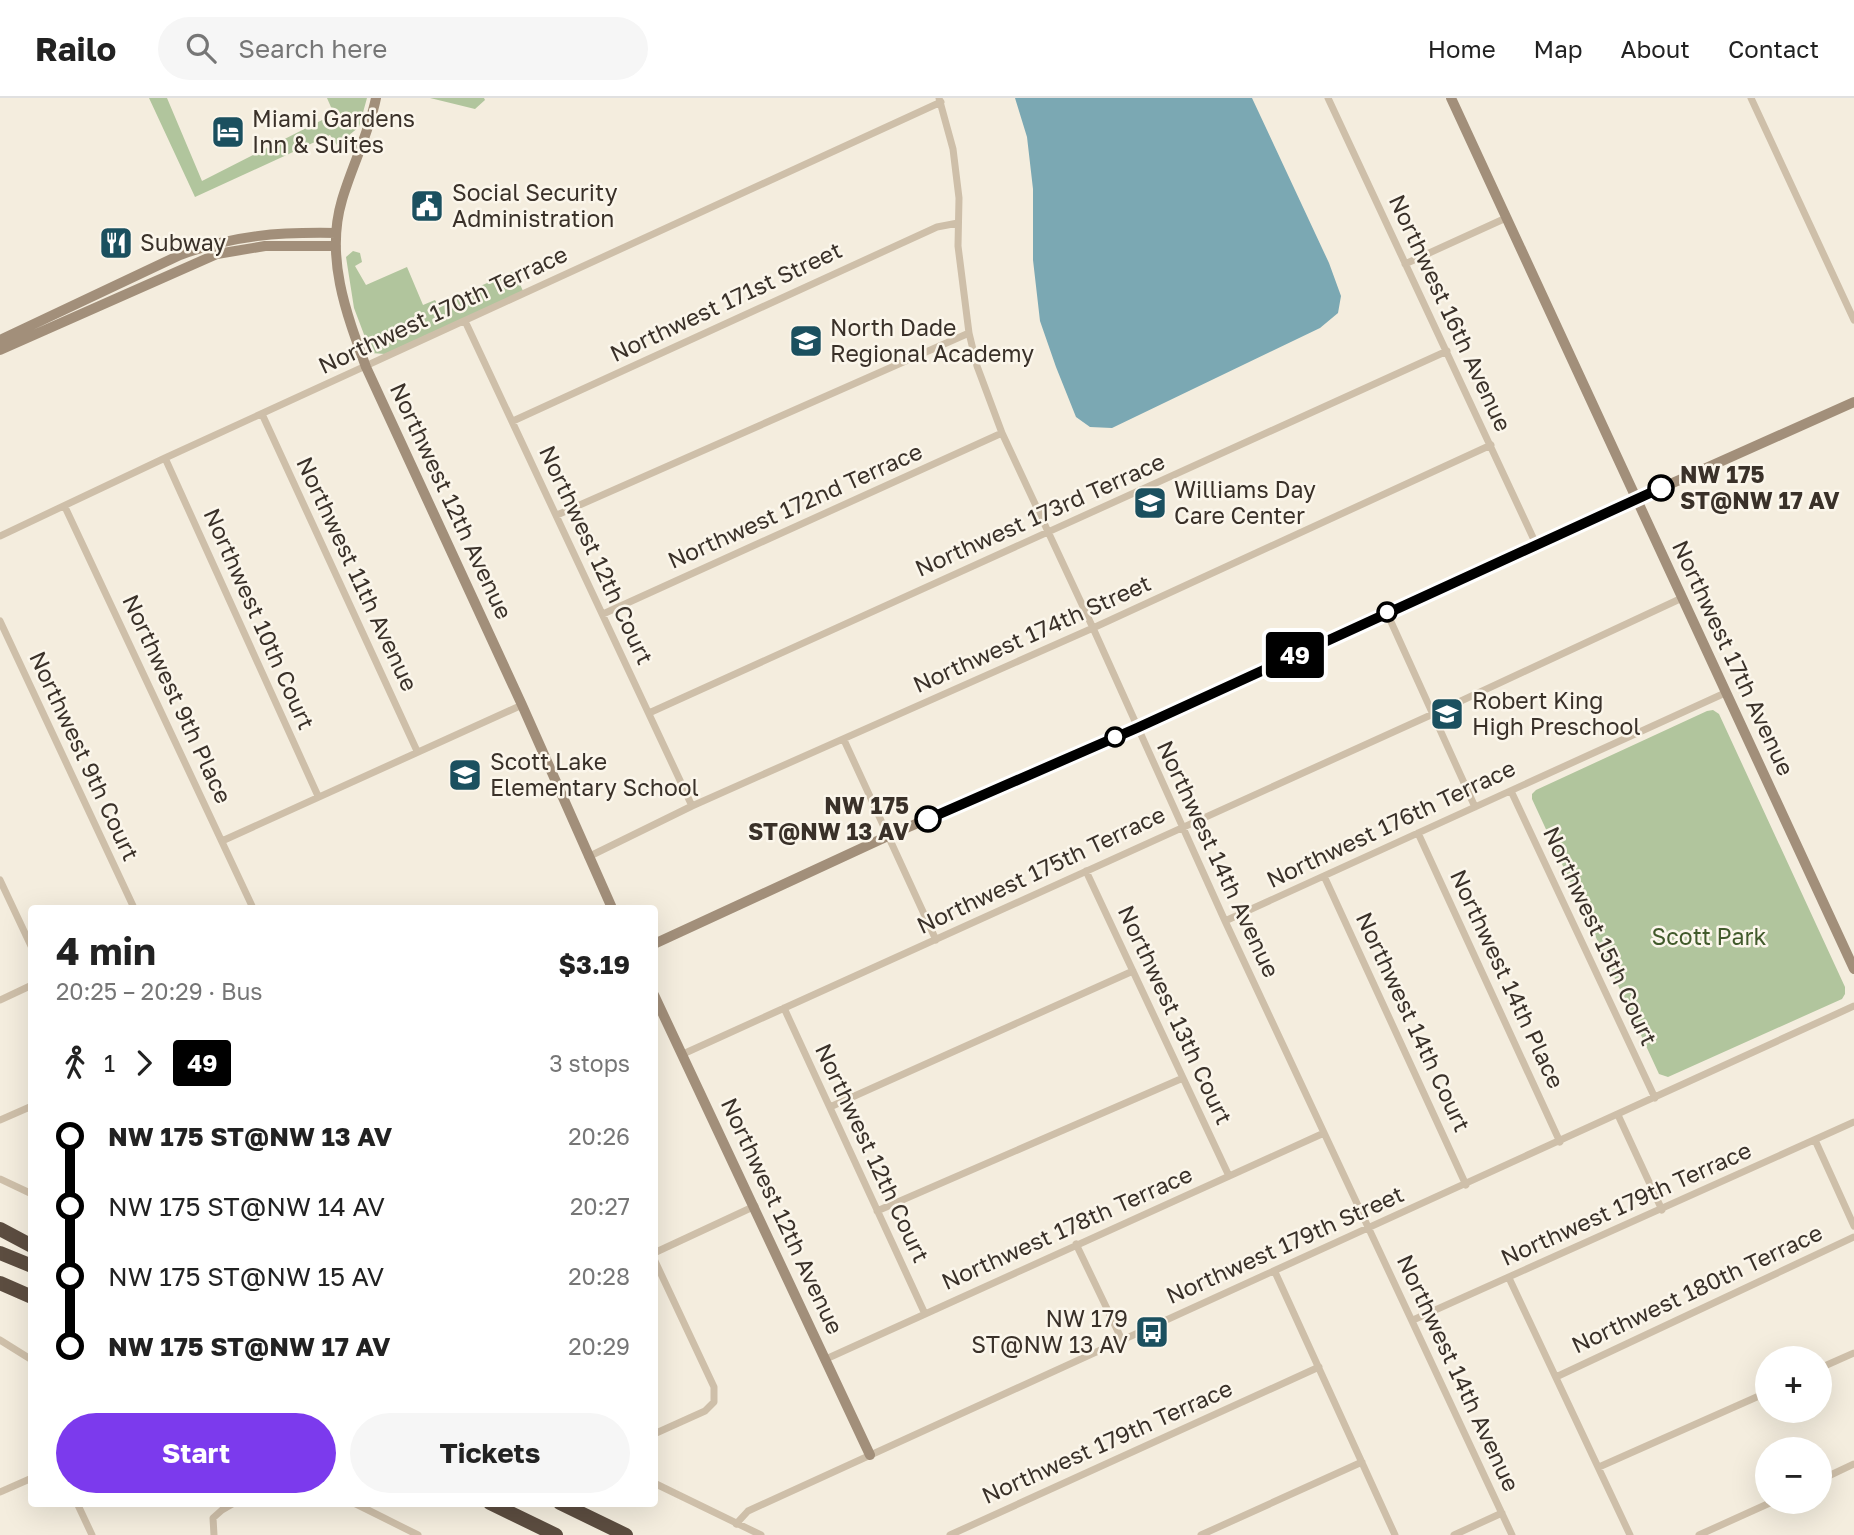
<!DOCTYPE html>
<html lang="en">
<head>
<meta charset="utf-8">
<style>
	body { margin:0; font-family:"Golos Text",sans-serif; background:#f6f6f6; color:#222; height:100vh; display:flex; flex-direction:column; font-size:26px; white-space:nowrap }
	* { box-sizing:border-box; margin:0 }
	p { font-size:23px; color:#767676 }
	.icon { flex:none; width:38px; height:38px; fill:none; stroke:currentColor; stroke-width:2; stroke-linecap:round; stroke-linejoin:round }
	.map { position:relative; flex:1; overflow:hidden }
	.details { position:absolute; left:28px; top:807px; width:630px; height:602px; display:flex; flex-direction:column; background:#fff; border-radius:7px; box-shadow:0 7px 28px #0002 }
	.details>* { flex:none }
	.badge { padding:0 14px; border-radius:5px; font-size:24px; line-height:46px }
	.controls { position:absolute; left:1755px; top:1248px; display:grid; gap:14px }
	.controls a { display:grid; place-items:center; width:77px; height:77px; border-radius:50%; background:#fff; box-shadow:0 7px 28px #0002; font-size:35px }
	.map>.badge { position:absolute; translate:-50% -50%; box-shadow:0 0 0 4px #fff }
	.legs { display:flex; align-items:center; gap:10px; height:77px; padding:0 28px; font-size:23px }
	.legs p { margin-inline-start:auto }
	.summary { display:flex; align-items:center; justify-content:space-between; height:119px; padding:0 28px }
	h1 { font-size:38px; font-weight:700; line-height:52px }
	.button { display:flex; gap:14px; margin-top:auto; padding:14px 28px }
	.button a { flex:1; height:80px; border-radius:42px; background:#7c3aed; color:#fff; font-size:28px; font-weight:700; line-height:80px; text-align:center }
	.button a+a { background:#f6f6f6; color:#222 }
	ul { padding:0 28px; list-style:none }
	li { display:flex; align-items:center; gap:24px; height:70px; font-size:26px }
	li i { display:grid; place-items:center; width:10px; height:100%; margin:0 9px; background:currentColor }
	li i::after { content:''; width:18px; height:18px; margin:-9px; border:5px solid; border-radius:50%; background:#fff }
	li p { margin-inline-start:auto }
	li:first-child i { background:linear-gradient(#0000 50%,currentColor 0) }
	li:last-child i { background:linear-gradient(currentColor 50%,#0000 0) }
	header { display:flex; align-items:center; gap:42px; box-sizing:border-box; height:98px; padding:0 35px; background:#fff; border-bottom:2px solid #e0e0e0 }
	header strong { font-size:33px }
	nav { display:flex; gap:38px; margin-inline-start:auto; font-size:24px }
	.search { width:490px; height:63px; background:#f6f6f6; display:flex; align-items:center; gap:18px; box-sizing:border-box; padding:0 24px; border-radius:38px; color:#767676; font-size:26px }
	.map>svg:first-child { display:block }
	.green { fill:#b1c59d }
	.water { fill:#7ba8b3 }
	.lines { fill:none; stroke-linecap:round; stroke-linejoin:round }
	.street { stroke:#cebfa9; stroke-width:7 }
	.secondary { stroke:#a28f7a; stroke-width:10 }
	.highway { stroke:#5c4d40; stroke-width:14 }
	.line-1-casing { stroke:#fff; stroke-width:16 }
	.line-1 { stroke:#000; stroke-width:10 }
	.stop-1-dot { fill:#fff; stroke:#000; stroke-width:3.5 }
	.labels { text-anchor:middle; stroke-width:5; stroke-linejoin:round; paint-order:stroke }
	.poi-label { font-size:23px; fill:#3a3129; stroke:#fbf6eb; text-anchor:start }
	.street-label { font-size:23px; fill:#3a3129; stroke:#fbf6eb }
	.stop-label { font-size:23px; font-weight:bold; fill:#3a3129; stroke:#fbf6eb; text-anchor:start }
	.park-label { font-size:23px; fill:#415a2b; stroke:#fbf6eb }
</style>
</head>
<body>
<header>
<strong>Railo</strong>
<div class="search"><svg class="icon" aria-label="search" viewBox="0 0 24 24"><circle cx="10" cy="10" r="6"/><path d="M15 15l6 6"/></svg>Search here</div>
<nav><a>Home</a><a>Map</a><a>About</a><a>Contact</a></nav>
</header>
<div class="map">
<svg width="1854" height="1437" viewBox="0 0 1854 1437">
	<rect width="100%" height="100%" fill="#f4edde"/>
	<path class="green" d="M149 0H167L202 83 334 16 327 0H367L359 29 337 47 330 37 195 99Z
		M430 0H484L485 2 475 11Z
		M353 153 360 155 362 164 355 168 366 187 407 169 423 207 435 202 438 207 514 173 523 193 385 256 371 255 354 210 346 159Z
		M1713 612 1719 616 1845 889V896L1842 901 1668 979 1659 976 1532 701V696L1536 692 1707 613Z"/>
	<path class="water" d="M1015 0H1252L1329 165 1341 198 1338 215 1320 230 1112 330 1090 329 1076 319 1056 269 1040 223 1033 162V91L1027 39Z"/>
	<g class="lines">
		<path class="street" d="M939 0 953 51 959 100 958 148 969 235 977 268 1002 335 1093 530 1225 823 1512 1437
			M1328 0 1536 446
			M1751 0 1854 222
			M1405 166 1506 120
			M465 223 692 708
			M262 316 417 653
			M513 323 937 129 958 125
			M165 360 318 698
			M65 409 253 810
			M557 417 969 235
			M0 438 165 360 941 4
			M1387 515 1475 709
			M603 516 1002 335
			M0 523 134 810
			M649 615 1447 253
			M844 642 936 842
			M1511 693 1655 1000
			M1418 735 1560 1044
			M222 743 522 607
			M588 759 692 708 1093 530 1491 347
			M1086 773 1229 1078
			M1324 778 1466 1087
			M0 782 32 850
			M1225 823 1725 595
			M0 902 32 887
			M784 910 925 1216
			M683 956 1433 616 1682 500
			M830 1009 1133 873
			M1618 1017 1662 1112
			M0 1022 32 1008
			M1815 1042 1854 1128
			M0 1081 32 1096
			M877 1113 1183 980
			M1076 1146 1122 1242
			M654 1155 755 1108
			M654 1161 714 1289V1304L705 1313 654 1336
			M1275 1174 1395 1437
			M1509 1180 1630 1437
			M1413 1222 1854 1024
			M0 1242 32 1262
			M826 1261 1324 1035
			M1820 1270 1854 1255
			M1556 1279 1854 1139
			M1599 1369 1768 1294
			M1820 1382 1854 1366
			M654 1385 761 1437
			M0 1394 32 1380
			M77 1405 92 1437
			M354 1405 418 1437
			M736 1426 748 1413 1854 908
			M214 1437 213 1420 222 1412 234 1405
			M950 1437 1319 1269
			M1201 1437 1362 1364
			M1454 1437 1502 1415
			M1699 1437 1772 1404"/>
		<path class="secondary" d="M376 0C369 35 352 68 342 102 325 159 346 215 366 269L522 607 612 810
			M1451 0 1854 871
			M0 242 180 157C234 137 279 134 336 135
			M0 252 217 156 265 148H336
			M654 846 888 738 1137 630 1536 446 1854 304
			M654 897 870 1357"/>
		<path class="highway" d="M0 1131 32 1148
			M0 1155 32 1168
			M0 1185 32 1199
			M490 1405 556 1437
			M560 1405 626 1437"/>
	</g>
	<g class="lines">
		<defs>
			<path id="line-1" d="M928 721 1137 630 1661 390"/>
		</defs>
		<use href="#line-1" class="line-1-casing"/>
		<use href="#line-1" class="line-1"/>
	</g>
	<defs>
		<symbol id="hotel-square" viewBox="-11 -11 22 22"><rect x="-9" y="-9" width="18" height="18" rx="4" fill="#1b505f" stroke="#fbf6eb"/><path d="M-6-4.5h1.5V1H6V5H4.5V3h-9V5H-6ZM-4 0a1.8 1.8 0 1 1 3.6 0ZM.5 0V-2.5h3Q6-2.5 6 0Z" fill="#fff"/></symbol>
		<symbol id="civic-square" viewBox="-11 -11 22 22"><rect x="-9" y="-9" width="18" height="18" rx="4" fill="#1b505f" stroke="#fbf6eb"/><path d="M-.6-6.5H3V-4.5H.6V-3L4-1V1h2V6H-6V1h2V-1L-.6-3ZM-1.2 2.5V6h2.4V2.5Z" fill="#fff"/></symbol>
		<symbol id="restaurant-square" viewBox="-11 -11 22 22"><rect x="-9" y="-9" width="18" height="18" rx="4" fill="#1b505f" stroke="#fbf6eb"/><path d="M-5-6h1v4h1v-4h1v4h1v-4h1v5L-1.5 .5V6h-2V.5L-5-1ZM5-6V6H3V1.5H1.5Q1.5-4 5-6Z" fill="#fff"/></symbol>
		<symbol id="school-square" viewBox="-11 -11 22 22"><rect x="-9" y="-9" width="18" height="18" rx="4" fill="#1b505f" stroke="#fbf6eb"/><path d="M0-5L7-2L0 1L-7-2ZM-4 1L0 2.5L4 1V4Q0 6-4 4Z" fill="#fff"/></symbol>
		<symbol id="bus-square" viewBox="-11 -11 22 22"><rect x="-9" y="-9" width="18" height="18" rx="4" fill="#1b505f" stroke="#fbf6eb"/><path d="M-5-6H5V4H4V6H2V4H-2V6H-4V4H-5ZM-3.5-4V0h7V-4ZM-3.5 1.2v1.5H-2V1.2ZM2 1.2v1.5H3.5V1.2Z" fill="#fff"/></symbol>
	</defs>
	<g fill-rule="evenodd">
		<use href="#hotel-square" x="209" y="15" width="38" height="38"/>
		<use href="#civic-square" x="408" y="89" width="38" height="38"/>
		<use href="#restaurant-square" x="97" y="126" width="38" height="38"/>
		<use href="#school-square" x="787" y="224" width="38" height="38"/>
		<use href="#school-square" x="1131" y="386" width="38" height="38"/>
		<use href="#school-square" x="1428" y="597" width="38" height="38"/>
		<use href="#school-square" x="446" y="658" width="38" height="38"/>
		<use href="#bus-square" x="1133" y="1215" width="38" height="38"/>
	</g>
	<g class="stop-1-dot">
		<circle cx="1661" cy="390" r="12"/>
		<circle cx="1387" cy="514" r="9"/>
		<circle cx="1115" cy="639" r="9"/>
		<circle cx="928" cy="721" r="12"/>
	</g>
	<g class="labels">
		<g class="poi-label">
			<text x="252" y="29">Miami Gardens<tspan x="252" dy="26">Inn &amp; Suites</tspan></text>
			<text x="452" y="103">Social Security<tspan x="452" dy="26">Administration</tspan></text>
			<text x="140" y="153">Subway</text>
			<text x="830" y="238">North Dade<tspan x="830" dy="26">Regional Academy</tspan></text>
			<text x="1174" y="400">Williams Day<tspan x="1174" dy="26">Care Center</tspan></text>
			<text x="1472" y="611">Robert King<tspan x="1472" dy="26">High Preschool</tspan></text>
			<text x="490" y="672">Scott Lake<tspan x="490" dy="26">Elementary School</tspan></text>
			<text x="1128" y="1229" text-anchor="end">NW 179<tspan x="1128" dy="26">ST@NW 13 AV</tspan></text>
		</g>
		<g class="street-label">
			<text transform="translate(726 204) rotate(-25)" y="8">Northwest 171st Street</text>
			<text transform="translate(443 212) rotate(-25)" y="8">Northwest 170th Terrace</text>
			<text transform="translate(1450 215) rotate(65)" y="8">Northwest 16th Avenue</text>
			<text transform="translate(451 403) rotate(65)" y="8">Northwest 12th Avenue</text>
			<text transform="translate(795 408) rotate(-24)" y="8">Northwest 172nd Terrace</text>
			<text transform="translate(1040 417) rotate(-24)" y="8">Northwest 173rd Terrace</text>
			<text transform="translate(596 457) rotate(65)" y="8">Northwest 12th Court</text>
			<text transform="translate(357 476) rotate(65)" y="8">Northwest 11th Avenue</text>
			<text transform="translate(259 521) rotate(66)" y="8">Northwest 10th Court</text>
			<text transform="translate(1032 536) rotate(-24)" y="8">Northwest 174th Street</text>
			<text transform="translate(1733 560) rotate(65)" y="8">Northwest 17th Avenue</text>
			<text transform="translate(177 601) rotate(65)" y="8">Northwest 9th Place</text>
			<text transform="translate(84 658) rotate(65)" y="8">Northwest 9th Court</text>
			<text transform="translate(1391 726) rotate(-25)" y="8">Northwest 176th Terrace</text>
			<text transform="translate(1218 761) rotate(65)" y="8">Northwest 14th Avenue</text>
			<text transform="translate(1041 772) rotate(-25)" y="8">Northwest 175th Terrace</text>
			<text transform="translate(1600 838) rotate(65)" y="8">Northwest 15th Court</text>
			<text transform="translate(1507 881) rotate(65)" y="8">Northwest 14th Place</text>
			<text transform="translate(1175 917) rotate(65)" y="8">Northwest 13th Court</text>
			<text transform="translate(1413 924) rotate(65)" y="8">Northwest 14th Court</text>
			<text transform="translate(872 1055) rotate(65)" y="8">Northwest 12th Court</text>
			<text transform="translate(1626 1106) rotate(-24)" y="8">Northwest 179th Terrace</text>
			<text transform="translate(782 1118) rotate(65)" y="8">Northwest 12th Avenue</text>
			<text transform="translate(1067 1130) rotate(-24)" y="8">Northwest 178th Terrace</text>
			<text transform="translate(1285 1147) rotate(-24)" y="8">Northwest 179th Street</text>
			<text transform="translate(1697 1191) rotate(-25)" y="8">Northwest 180th Terrace</text>
			<text transform="translate(1458 1275) rotate(65)" y="8">Northwest 14th Avenue</text>
			<text transform="translate(1107 1344) rotate(-24)" y="8">Northwest 179th Terrace</text>
		</g>
		<g class="stop-label">
			<text x="1680" y="385">NW 175<tspan x="1680" dy="26">ST@NW 17 AV</tspan></text>
			<text x="909" y="716" text-anchor="end">NW 175<tspan x="909" dy="26">ST@NW 13 AV</tspan></text>
		</g>
		<g class="park-label">
			<text x="1709" y="847">Scott Park</text>
		</g>
	</g>
</svg>
<div class="controls">
<a>+</a>
<a>−</a>
</div>
<b class="badge" style="left:1295px;top:557px;background:#000;color:#fff">49</b>
<section class="details">
<div class="summary"><div><h1>4 min</h1><p>20:25 – 20:29 · Bus</p></div><b>$3.19</b></div>
<div class="legs"><svg class="icon" aria-label="walk" viewBox="0 0 24 24"><circle cx="13" cy="4" r="2"/><path d="M13 8l-2 6 4 7M11 14l-3 7M7 12l3-4h3l4 4"/></svg>1<svg class="icon" aria-label="forward" viewBox="0 0 24 24"><path d="M9 5l7 7-7 7"/></svg><b class="badge" style="background:#000;color:#fff">49</b><p>3 stops</p></div>
<ul>
<li><i style="color:#000"></i><b>NW 175 ST@NW 13 AV</b><p>20:26</p></li>
<li><i style="color:#000"></i><span>NW 175 ST@NW 14 AV</span><p>20:27</p></li>
<li><i style="color:#000"></i><span>NW 175 ST@NW 15 AV</span><p>20:28</p></li>
<li><i style="color:#000"></i><b>NW 175 ST@NW 17 AV</b><p>20:29</p></li>
</ul>
<div class="button"><a>Start</a><a>Tickets</a></div>
</section>
</div>
</body>
</html>
